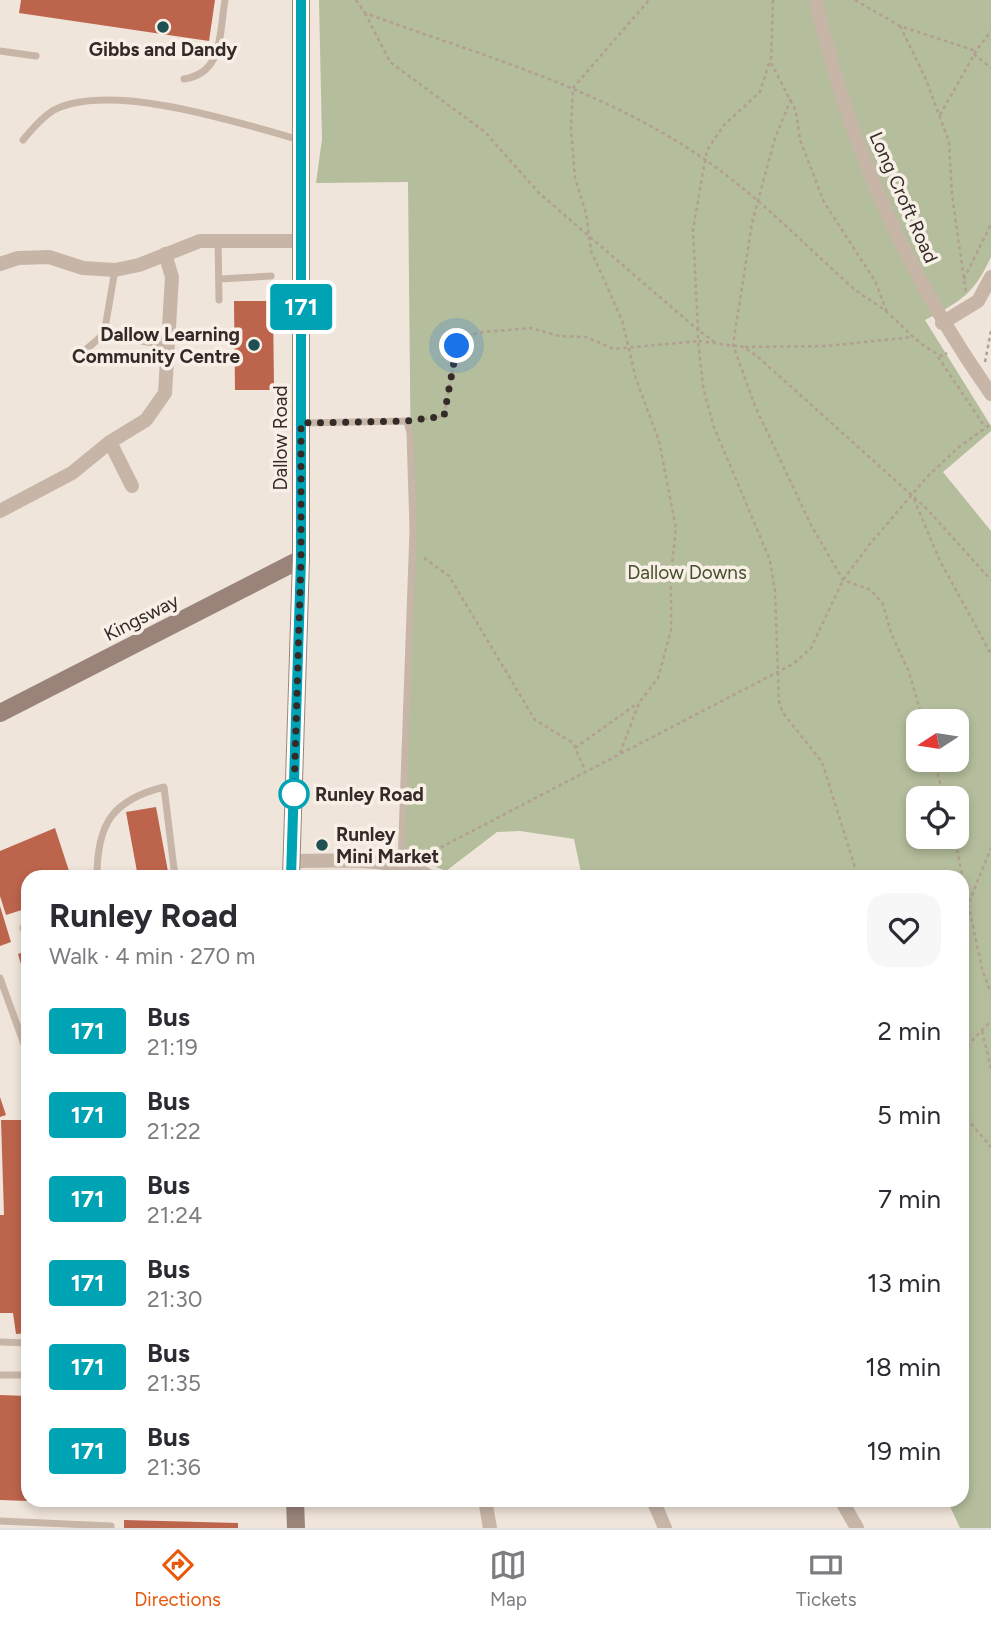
<!DOCTYPE html>
<html lang="en">
<head>
<meta charset="utf-8">
<style>
	body { margin:0; font-family:Figtree,sans-serif; background:#f7f7f7; color:#2b2b33; height:100vh; display:flex; flex-direction:column; font-size:26px; white-space:nowrap }
	* { box-sizing:border-box; margin:0 }
	p { font-size:23px; color:#7c7c81 }
	.icon { flex:none; width:38px; height:38px; fill:none; stroke:currentColor; stroke-width:2; stroke-linecap:round; stroke-linejoin:round }
	.map { position:relative; flex:1; overflow:hidden }
	.panel { position:absolute; left:21px; top:870px; width:948px; height:637px; display:flex; flex-direction:column; background:#fff; border-radius:21px; box-shadow:0 4px 10px #0003 }
	.panel>* { flex:none }
	.badge { padding:0 14px; border-radius:5px; font-size:24px; line-height:46px }
	.needle { width:46px; rotate:258deg }
	.buttons { position:absolute; left:906px; top:709px; display:grid; gap:14px }
	.buttons a { display:grid; place-items:center; width:63px; height:63px; border-radius:14px; background:#fff; box-shadow:0 4px 10px #0003; font-size:35px }
	.you { position:absolute; width:35px; height:35px; margin:-18px; border:5px solid #fff; border-radius:50%; background:#1a73e8; box-shadow:0 0 0 10px #1a73e833 }
	.map>.badge { position:absolute; translate:-50% -50%; box-shadow:0 0 0 4px #fff }
	.round { display:grid; place-items:center; flex:none; width:74px; height:74px; border-radius:21px; background:#f7f7f7 }
	.overview { display:flex; align-items:center; justify-content:space-between; height:119px; padding:0 28px }
	h1 { font-size:33px; font-weight:700; line-height:52px }
	ul { padding:0; list-style:none }
	li { display:flex; align-items:center; gap:21px; height:84px; padding:0 28px }
	li div { flex:1 }
	li b { display:block; font-size:26px }
	li em { font-style:normal }
	li .badge { min-width:77px; font-weight:700; text-align:center }
	.dock { display:flex; justify-content:space-around; align-items:center; height:98px; border-top:2px solid #e1e1e2; background:#fff; font-size:19px; color:#7c7c81 }
	.dock a { display:grid; justify-items:center; gap:4px }
	.dock .active { color:#ea580c }
	.map>svg:first-child { display:block }
	.green { fill:#b4bd9c; fill-rule:evenodd }
	.building { fill:#bd644c }
	.lines { fill:none; stroke-linecap:round; stroke-linejoin:round }
	.path { stroke:#b29f92; stroke-width:2.5; stroke-dasharray:3.5 3.5; stroke-linecap:butt }
	.lane { stroke:#c7b5a8; stroke-width:7 }
	.street { stroke:#c7b5a8; stroke-width:14 }
	.secondary { stroke:#9a847a; stroke-width:18 }
	.line-casing { stroke:#fff; stroke-width:16 }
	.line { stroke:#00a3b4; stroke-width:10 }
	.walk { stroke:#342b28; stroke-width:7; stroke-dasharray:0 12.6 }
	.poi-dot { fill:#205152; stroke:#f8f0e7; stroke-width:2.5 }
	.stop-dot { fill:#fff; stroke:#00a3b4; stroke-width:3.5 }
	.labels { text-anchor:middle; stroke-width:7; stroke-linejoin:round; paint-order:stroke }
	.poi-label { font-size:19px; font-weight:bold; fill:#342b28; stroke:#f8f0e7 }
	.street-label { font-size:19px; fill:#342b28; stroke:#f8f0e7 }
	.park-label { font-size:19px; fill:#45502d; stroke:#f8f0e7 }
	.stop-label { font-size:19px; font-weight:bold; fill:#342b28; stroke:#f8f0e7; text-anchor:start }
</style>
</head>
<body>
<div class="map">
<svg width="991" height="1528" viewBox="0 0 991 1528">
	<rect width="100%" height="100%" fill="#f0e5db"/>
	<path class="green" d="M319 0H991V257C974 294 960 302 925 320L991 426V431L943 472 991 531V1528H960L947 1500H962V877H582L574 839 520 831 497 832 446 871 399 852 412 577 408 182 316 183 322 139ZM919 721H957V760H919ZM919 798H957V836H919Z"/>
	<path class="building" d="M21 0H215L209 41 19 13Z
		M234 301H273L274 390H235Z
		M156 807 169 877H138L126 812Z
		M55 828 71 877H28V908L6 915 0 896V851Z
		M0 906 11 942 0 946Z
		M28 950V985H27L18 954Z
		M0 1097 6 1115 0 1117Z
		M1 1120H28V1333L16 1334 13 1313H0V1215H4Z
		M0 1395 28 1396V1501L0 1500Z
		M74 1500H166V1506Z
		M124 1520 238 1523V1528H124Z"/>
	<g class="lines">
		<path class="path" d="M356 0 365 13C485 57 609 90 714 166 765 203 807 247 854 289 865 298 878 304 889 314 908 331 918 345 942 356L947 353
			M773 0 771 63 796 111 800 140 824 202 875 281 887 312
			M855 0 900 26 976 51
			M365 13 390 62 485 132 539 193 698 330V341L744 347 758 357 926 508 991 580
			M900 26 925 77 949 142 952 195 966 293
			M974 54 991 68
			M791 99 775 138 752 223 733 345 755 406 811 525 843 580 871 590 883 604 891 633 909 672 923 721
			M940 115 976 51 991 31
			M964 279 991 224
			M715 342 698 330 693 229 707 150 724 125 760 92 770 60
			M745 347 827 346 912 337
			M938 357 985 427
			M985 362 991 331
			M417 420 444 416 457 346 468 336 483 332 531 328 559 336 586 337 614 349 698 341 703 386 713 425 770 560 775 591 779 702 783 713 822 762 858 877
			M914 499 940 561 991 654
			M424 558 449 576 535 720 573 743 585 770
			M575 748 638 703
			M620 753 639 703 658 678 671 630V574L676 528 659 441 636 379 622 320 591 251 586 213 575 178 571 129 573 88 649 0
			M934 760 944 798
			M954 836 982 969 991 993
			M425 860 428 854 793 664 811 648 843 580 869 545 927 477 959 447 991 424
			M969 902 991 848
			M982 1031 991 1068
			M962 1051 991 1021
			M962 1113 991 1147"/>
		<path class="lane" d="M0 51 36 56
			M184 79C224 73 219 33 225 0
			M23 140C32 129 42 117 54 110 111 81 240 123 300 140
			M218 240 219 300
			M220 279 271 276
			M120 337 168 346
			M82 353 104 334 115 270
			M302 423 407 421 410 433 413 530 401 865
			M97 877C97 824 112 800 164 787L175 877
			M23 928H28
			M0 978 28 1055
			M0 1342 28 1343
			M0 1375H28
			M0 1521 111 1526V1528"/>
		<path class="street" d="M816 0C821 28 830 55 838 83 872 195 924 299 991 394
			M0 264 18 258 49 257 83 268 115 270 139 265 200 241H301
			M942 323 978 301 991 277
			M110 442 132 486
			M0 511 72 473 110 442 146 420 165 393 172 277 165 254
			M292 861C327 861 404 856 430 877
			M485 1500 490 1528
			M653 1500 665 1528
			M841 1500 857 1528"/>
		<path class="secondary" d="M0 713 301 559
			M291 877 301 559V0
			M295 1500 296 1528"/>
	</g>
	<g class="lines">
		<defs>
			<path id="line" d="M291 877 301 559V0"/>
		</defs>
		<use href="#line" class="line-casing"/>
		<use href="#line" class="line"/>
		<path class="walk" d="M294 794 301 559V423L407 421 444 416 457 346"/>
	</g>
	<g class="poi-dot">
		<circle cx="163" cy="27" r="7"/>
		<circle cx="254" cy="345" r="7"/>
		<circle cx="322" cy="845" r="7"/>
	</g>
	<circle class="stop-dot" cx="294" cy="794" r="14"/>
	<g class="labels">
		<g class="poi-label">
			<text x="163" y="56">Gibbs and Dandy</text>
			<text x="240" y="341" text-anchor="end">Dallow Learning<tspan x="240" dy="22">Community Centre</tspan></text>
			<text x="336" y="841" text-anchor="start">Runley<tspan x="336" dy="22">Mini Market</tspan></text>
		</g>
		<g class="street-label">
			<text transform="translate(904 197) rotate(66)" y="7">Long Croft Road</text>
			<text transform="translate(280 438) rotate(-90)" y="7">Dallow Road</text>
			<text transform="translate(141 617) rotate(-27)" y="7">Kingsway</text>
		</g>
		<g class="park-label">
			<text x="687" y="579">Dallow Downs</text>
		</g>
		<g class="stop-label">
			<text x="315" y="801">Runley Road</text>
		</g>
	</g>
</svg>
<div class="buttons">
<a><svg class="needle" viewBox="-14 -14 28 28"><path d="M0-13l5 13h-10z" fill="#e53935"/><path d="M0 13l5-13h-10z" fill="#7c7c81"/></svg></a>
<a><svg class="icon" aria-label="locate" viewBox="0 0 24 24"><circle cx="12" cy="12" r="6"/><path d="M12 2v4M12 18v4M2 12h4M18 12h4"/></svg></a>
</div>
<div class="you" style="left:457px;top:346px"></div>
<b class="badge" style="left:301px;top:307px;background:#00a3b4;color:#fff">171</b>
<section class="panel">
<div class="overview"><div><h1>Runley Road</h1><p>Walk · 4 min · 270 m</p></div><a class="round"><svg class="icon" aria-label="heart" viewBox="0 0 24 24"><path d="M12 20l-8-8c-3-5 5-10 8-4 3-6 11-1 8 4z"/></svg></a></div>
<ul>
<li><span class="badge" style="background:#00a3b4;color:#fff">171</span><div><b>Bus</b><p>21:19</p></div><em>2 min</em></li>
<li><span class="badge" style="background:#00a3b4;color:#fff">171</span><div><b>Bus</b><p>21:22</p></div><em>5 min</em></li>
<li><span class="badge" style="background:#00a3b4;color:#fff">171</span><div><b>Bus</b><p>21:24</p></div><em>7 min</em></li>
<li><span class="badge" style="background:#00a3b4;color:#fff">171</span><div><b>Bus</b><p>21:30</p></div><em>13 min</em></li>
<li><span class="badge" style="background:#00a3b4;color:#fff">171</span><div><b>Bus</b><p>21:35</p></div><em>18 min</em></li>
<li><span class="badge" style="background:#00a3b4;color:#fff">171</span><div><b>Bus</b><p>21:36</p></div><em>19 min</em></li>
</ul>
</section>
</div>
<nav class="dock">
<a class="active"><svg class="icon" aria-label="directions" viewBox="0 0 24 24"><path d="M12 3l9 9-9 9-9-9zM9 14v-3h6M13 9l2 2-2 2"/></svg>Directions</a>
<a><svg class="icon" aria-label="map" viewBox="0 0 24 24"><path d="M3 6l6-2 6 2 6-2v14l-6 2-6-2-6 2zM9 4v14M15 6v14"/></svg>Map</a>
<a><svg class="icon" aria-label="tickets" viewBox="0 0 24 24"><path d="M3 7h18v10H3zM15 7v10"/></svg>Tickets</a>
</nav>
</body>
</html>
